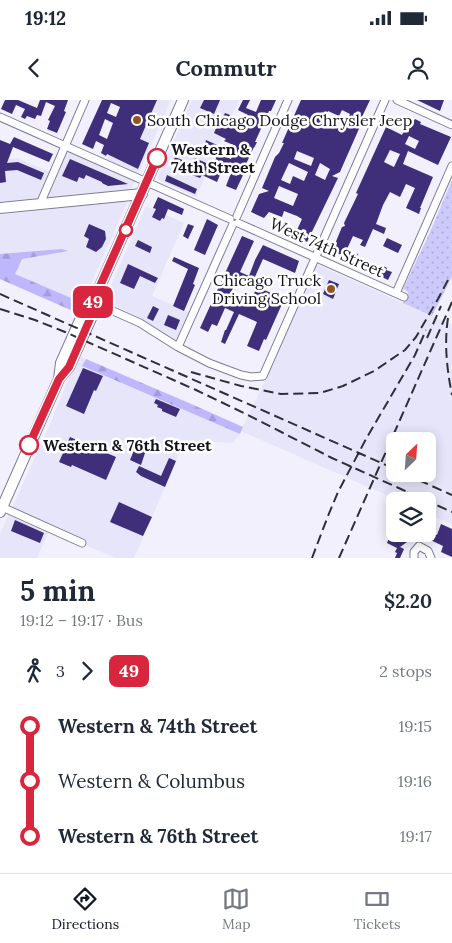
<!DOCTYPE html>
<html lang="en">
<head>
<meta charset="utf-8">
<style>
	body { margin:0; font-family:Lora,serif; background:#f2f2f3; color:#1f2937; height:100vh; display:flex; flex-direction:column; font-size:19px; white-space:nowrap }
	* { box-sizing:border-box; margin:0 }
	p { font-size:16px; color:#747a83 }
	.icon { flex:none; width:28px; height:28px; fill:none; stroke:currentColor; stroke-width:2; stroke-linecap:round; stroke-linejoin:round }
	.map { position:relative; height:458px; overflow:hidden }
	.sheet { display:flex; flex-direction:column; background:#fff; flex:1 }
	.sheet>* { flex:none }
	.badge { padding:0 10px; border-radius:8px; font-size:18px; line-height:32px }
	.needle { width:32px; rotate:25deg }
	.fabs { position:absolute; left:386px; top:332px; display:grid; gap:10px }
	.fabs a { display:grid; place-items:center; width:50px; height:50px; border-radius:8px; background:#fff; box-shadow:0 2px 12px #0003; font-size:25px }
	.map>.badge { position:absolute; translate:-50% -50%; box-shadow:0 0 0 2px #fff }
	.legs { display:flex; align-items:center; gap:8px; height:55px; padding:0 20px; font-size:16px }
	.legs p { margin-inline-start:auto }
	.overview { display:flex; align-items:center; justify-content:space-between; height:85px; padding:0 20px }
	h1 { font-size:28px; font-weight:700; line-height:38px }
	ul { padding:0 20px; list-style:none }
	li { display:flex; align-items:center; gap:18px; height:55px; font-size:19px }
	li i { display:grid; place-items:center; width:8px; height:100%; margin:0 6px; background:currentColor }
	li i::after { content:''; width:12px; height:12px; margin:-6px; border:4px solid; border-radius:50%; background:#fff }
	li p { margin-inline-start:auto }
	li:first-child i { background:linear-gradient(#0000 50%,currentColor 0) }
	li:last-child i { background:linear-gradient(currentColor 50%,#0000 0) }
	.status { display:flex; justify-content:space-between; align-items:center; height:35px; padding:0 25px; background:#fff; direction:ltr }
	.status svg { height:14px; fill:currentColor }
	header { display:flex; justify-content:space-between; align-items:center; height:65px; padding:0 20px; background:#fff; font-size:22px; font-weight:700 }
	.dock { display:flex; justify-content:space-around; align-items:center; height:70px; border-top:1px solid #e0e1e3; background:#fff; font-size:14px; color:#747a83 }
	.dock a { display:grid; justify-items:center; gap:2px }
	.dock .current { color:#111827 }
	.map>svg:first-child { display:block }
	.built { fill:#e6e5fa; fill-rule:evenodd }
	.grass { fill:url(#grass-dots) }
	.forest { fill:url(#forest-firs) }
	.building { fill:#3f2f7a; fill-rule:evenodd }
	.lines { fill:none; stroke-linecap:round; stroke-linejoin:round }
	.street-casing { stroke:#7e7c95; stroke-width:9 }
	.secondary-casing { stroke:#7e7c95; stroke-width:12 }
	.street { stroke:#fff; stroke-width:7 }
	.secondary { stroke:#fff; stroke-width:10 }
	.rail { stroke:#302f38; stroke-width:2; stroke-dasharray:10 5; stroke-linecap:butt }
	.line-1-casing { stroke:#fff; stroke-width:11 }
	.line-1 { stroke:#d7263d; stroke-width:8 }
	.poi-dot { fill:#95551f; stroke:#fff; stroke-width:2 }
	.stop-1-dot { fill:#fff; stroke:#d7263d; stroke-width:2.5 }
	.labels { text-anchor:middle; stroke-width:5; stroke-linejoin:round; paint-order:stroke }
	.poi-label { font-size:16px; fill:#15141d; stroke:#fff; text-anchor:start }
	.stop-label { font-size:16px; font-weight:bold; fill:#15141d; stroke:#fff; text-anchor:start }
	.street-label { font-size:16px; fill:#15141d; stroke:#fff }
</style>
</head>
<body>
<div class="status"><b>19:12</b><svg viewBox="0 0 49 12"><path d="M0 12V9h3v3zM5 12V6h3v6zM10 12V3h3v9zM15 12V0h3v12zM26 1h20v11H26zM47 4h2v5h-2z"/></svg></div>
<header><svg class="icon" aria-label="back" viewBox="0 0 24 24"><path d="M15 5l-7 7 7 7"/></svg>Commutr<svg class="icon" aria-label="person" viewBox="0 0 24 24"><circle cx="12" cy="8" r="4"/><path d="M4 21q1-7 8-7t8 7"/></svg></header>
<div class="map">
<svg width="452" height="458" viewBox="0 0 452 458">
	<defs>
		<pattern id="grass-dots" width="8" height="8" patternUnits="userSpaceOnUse" patternTransform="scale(1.25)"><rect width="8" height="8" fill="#cdc9fa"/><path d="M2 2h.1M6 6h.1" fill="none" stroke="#afacd6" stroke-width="1.8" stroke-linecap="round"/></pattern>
		<pattern id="forest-firs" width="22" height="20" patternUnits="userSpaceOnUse" patternTransform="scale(1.25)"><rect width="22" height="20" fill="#beb7fc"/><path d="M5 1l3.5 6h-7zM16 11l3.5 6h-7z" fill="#a29cd8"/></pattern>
	</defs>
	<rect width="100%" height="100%" fill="#f1f0fc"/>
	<path class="built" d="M133 0H171L138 74 107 60Z
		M192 0H239L196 97 157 79Z
		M67 51 135 81 131 89 47 98Z
		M18 58 50 72 37 99 0 102V60Z
		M122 101 127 103 78 213 0 179V115Z
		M146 106 184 123 152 196 189 212 176 241 135 215 104 201Z
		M316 164 452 225V424L428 414V401H400L241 331 266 279ZM395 341H428V374H395Z
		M78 256 86 259 83 267 240 334 232 343 185 340 178 357 134 458H115L50 429 37 458H0V434L47 331Z"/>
	<path class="grass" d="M452 80V177L432 216 403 203 408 192 403 189 430 132Z"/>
	<path class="forest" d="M62 149 68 151 22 159 15 174 78 201 73 211 0 179V154Z
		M86 259 189 303 243 327 240 334 82 266Z"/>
	<path class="building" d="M5 0H18L37 8 40 0H68L64 11 66 12 57 33 47 29 50 21 48 20 55 6 46 2 41 16 37 15 35 19 27 16 25 19 21 17 25 9 16 5 12 14 1 9Z
		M102 0H157L140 39 149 43 138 69 107 54 106 56 101 53 104 45 96 41 93 49 82 44ZM111 3 120 7 116 17 107 13ZM105 19 113 23 107 39 99 35Z
		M204 0H220L214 14 200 8Z
		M243 0H250L246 8 256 12 261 0H276L271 11H269L255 42H257L254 48V47L246 64 243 66 244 68 242 72 244 73 236 90 226 86 231 73 222 70 217 82 202 75 200 78 192 75 193 71 173 62 175 57 192 64 195 58 213 66 218 53 231 59 236 46 224 41 226 39 214 33 220 19H222L225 13 230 15 227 21 243 28 245 24 247 25 250 16 238 10Z
		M301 0H370L360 21 362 22 343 65 340 72 332 76 338 78 307 142 283 131 285 125 297 130 302 119 297 116 284 111 282 117 269 112 264 118 251 112 259 94 269 91 262 88 275 57 279 53 284 43H282ZM342 10 350 14 343 30 324 21 328 11 339 16ZM297 51 314 58 311 66 294 59ZM289 63 308 72 304 81 293 76 290 84 281 80ZM320 63 330 69 325 80 315 75ZM279 86 298 94 293 106 274 98Z
		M417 0H444L440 11Z
		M415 19 421 22 420 24 451 37 438 65 408 51 403 64 433 77 420 108H421L419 114 406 108 415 88 406 84 400 97 390 92 383 105 376 124 386 128 384 134 373 129 365 147 360 145 363 140 353 136 347 149 358 154 355 160 332 151 342 127 345 126 344 123 358 94 356 93 386 27 402 35 408 22 412 24ZM409 36 419 41 415 49 405 44ZM390 50 400 54 394 67 384 62Z
		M14 37 53 54 49 62 13 47 7 63 18 62 44 73 41 80 17 70 5 71 6 82 0 83V40L10 44Z
		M206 40 217 45 214 52 204 48Z
		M70 59 128 84 108 86 102 83V82L86 75 84 79 79 77 77 82 62 76Z
		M167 75 197 89 195 94 165 81Z
		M158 97 184 109 182 115 168 109 164 119 162 118 160 121 152 117 156 109 153 108Z
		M207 119 218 125 205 155 194 150Z
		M89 124 105 131 106 139 102 147 96 152 86 147 89 139 84 136Z
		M188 124 194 126 188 139 183 136Z
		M242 136 254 141 240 172 249 176 255 160 263 145 299 161 295 173 263 159 254 179 257 180 256 184 238 176 227 202 236 205 241 194 252 198 257 187 283 198 280 204H282L266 240 264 239 259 251 247 246 257 222 239 214 225 244 221 242 225 230H226L234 212 225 208 217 226 212 224 208 232 200 228Z
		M387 138 402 145 398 153 383 146Z
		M138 140 152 147 150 153 135 146Z
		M174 157 199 168 193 184 195 185 184 211 173 206 188 169 172 161Z
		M128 164 158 178 155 183 140 176 134 189 120 183Z
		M382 165 387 168 386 170 392 172 388 180 376 174 379 167H381Z
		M329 180 339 184 333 199 323 194Z
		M153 206 159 209 153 221 147 218Z
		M168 215 180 220 176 230 164 225Z
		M83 268 103 276 96 291 94 290 84 314 66 306Z
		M156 299 180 309 176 317 162 311V309L157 307 158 305 154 303Z
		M70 337 116 357 106 380 72 365 71 367 59 362Z
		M135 348 146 350 141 365 130 360Z
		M169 358 176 361 165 387 141 376 136 372 139 366 161 376Z
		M119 402 152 417 143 436 110 422Z
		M15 420 44 433 40 443 11 431Z
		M441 424 452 429V457L441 452 443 446 418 434H429L430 432 437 435Z
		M406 434 410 440 400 447 404 449 400 458H395L397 453 395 452 397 448 387 443 390 436 399 440Z"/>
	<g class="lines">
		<defs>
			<path id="street" d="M397 0 452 25
				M0 17 230 119
				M40 104 85 0
				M237 116 288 0
				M238 123 404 197
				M396 193 452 66
				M93 202 140 223 178 247 209 263 241 275 251 277 263 276 385 0
				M178 247 233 124
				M2 407 82 443
				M414 458V452L419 446 428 451 431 458"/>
			<path id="secondary" d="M0 108 142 94
				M59 279 61 263 85 209 93 202
				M0 412 59 279 69 267 92 216 93 212V202L183 0"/>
		</defs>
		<use href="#street" class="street-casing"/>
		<use href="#secondary" class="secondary-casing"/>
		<use href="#street" class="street"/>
		<use href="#secondary" class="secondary"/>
		<path class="rail" d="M0 194 395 369
			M0 209 35 220 65 232 196 290 246 314 332 358 452 412
			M448 218C444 244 447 270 452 295
			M427 238 441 206
			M191 272 241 286 281 294 320 293 343 286 374 271 405 250 416 237 438 199 448 180
			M405 374 452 395
			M312 458 328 416 338 392 366 339 415 255 426 230
			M339 458 452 202"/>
	</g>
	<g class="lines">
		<defs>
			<path id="line-1" d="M29 345 59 279 69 267 93 212 94 202 96 195 157 58"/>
		</defs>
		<use href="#line-1" class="line-1-casing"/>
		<use href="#line-1" class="line-1"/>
	</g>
	<g class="poi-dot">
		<circle cx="137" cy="20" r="5"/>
		<circle cx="331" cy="189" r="5"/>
	</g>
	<g class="stop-1-dot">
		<circle cx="157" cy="58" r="9"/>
		<circle cx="126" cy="130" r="6"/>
		<circle cx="29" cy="345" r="9"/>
	</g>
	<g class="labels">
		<g class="poi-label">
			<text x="147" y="26">South Chicago Dodge Chrysler Jeep</text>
			<text x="321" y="186" text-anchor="end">Chicago Truck<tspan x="321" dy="18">Driving School</tspan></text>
		</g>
		<g class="stop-label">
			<text x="171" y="55">Western &amp;<tspan x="171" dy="18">74th Street</tspan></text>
			<text x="43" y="351">Western &amp; 76th Street</text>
		</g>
		<g class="street-label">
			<text transform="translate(327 147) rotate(24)" y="6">West 74th Street</text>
		</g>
	</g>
</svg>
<div class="fabs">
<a><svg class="needle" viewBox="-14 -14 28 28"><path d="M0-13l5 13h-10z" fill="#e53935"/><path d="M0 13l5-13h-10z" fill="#747a83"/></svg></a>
<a><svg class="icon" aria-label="layers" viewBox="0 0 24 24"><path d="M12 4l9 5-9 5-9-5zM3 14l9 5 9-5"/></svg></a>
</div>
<b class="badge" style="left:93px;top:202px;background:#d7263d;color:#fff">49</b>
</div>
<section class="sheet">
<div class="overview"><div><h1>5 min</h1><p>19:12 – 19:17 · Bus</p></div><b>$2.20</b></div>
<div class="legs"><svg class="icon" aria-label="walk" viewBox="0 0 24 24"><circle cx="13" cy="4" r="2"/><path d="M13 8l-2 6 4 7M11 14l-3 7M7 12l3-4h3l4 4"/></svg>3<svg class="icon" aria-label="forward" viewBox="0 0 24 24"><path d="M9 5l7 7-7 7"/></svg><b class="badge" style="background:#d7263d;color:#fff">49</b><p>2 stops</p></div>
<ul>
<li><i style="color:#d7263d"></i><b>Western &amp; 74th Street</b><p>19:15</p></li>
<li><i style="color:#d7263d"></i><span>Western &amp; Columbus</span><p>19:16</p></li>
<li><i style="color:#d7263d"></i><b>Western &amp; 76th Street</b><p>19:17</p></li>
</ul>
</section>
<nav class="dock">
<a class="current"><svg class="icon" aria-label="directions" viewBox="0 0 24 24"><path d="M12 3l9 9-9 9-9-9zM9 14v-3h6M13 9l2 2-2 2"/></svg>Directions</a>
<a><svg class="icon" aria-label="map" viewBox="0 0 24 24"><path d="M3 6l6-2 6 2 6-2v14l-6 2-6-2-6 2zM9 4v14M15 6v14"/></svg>Map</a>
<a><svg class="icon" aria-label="tickets" viewBox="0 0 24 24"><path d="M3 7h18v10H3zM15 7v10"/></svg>Tickets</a>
</nav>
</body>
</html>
